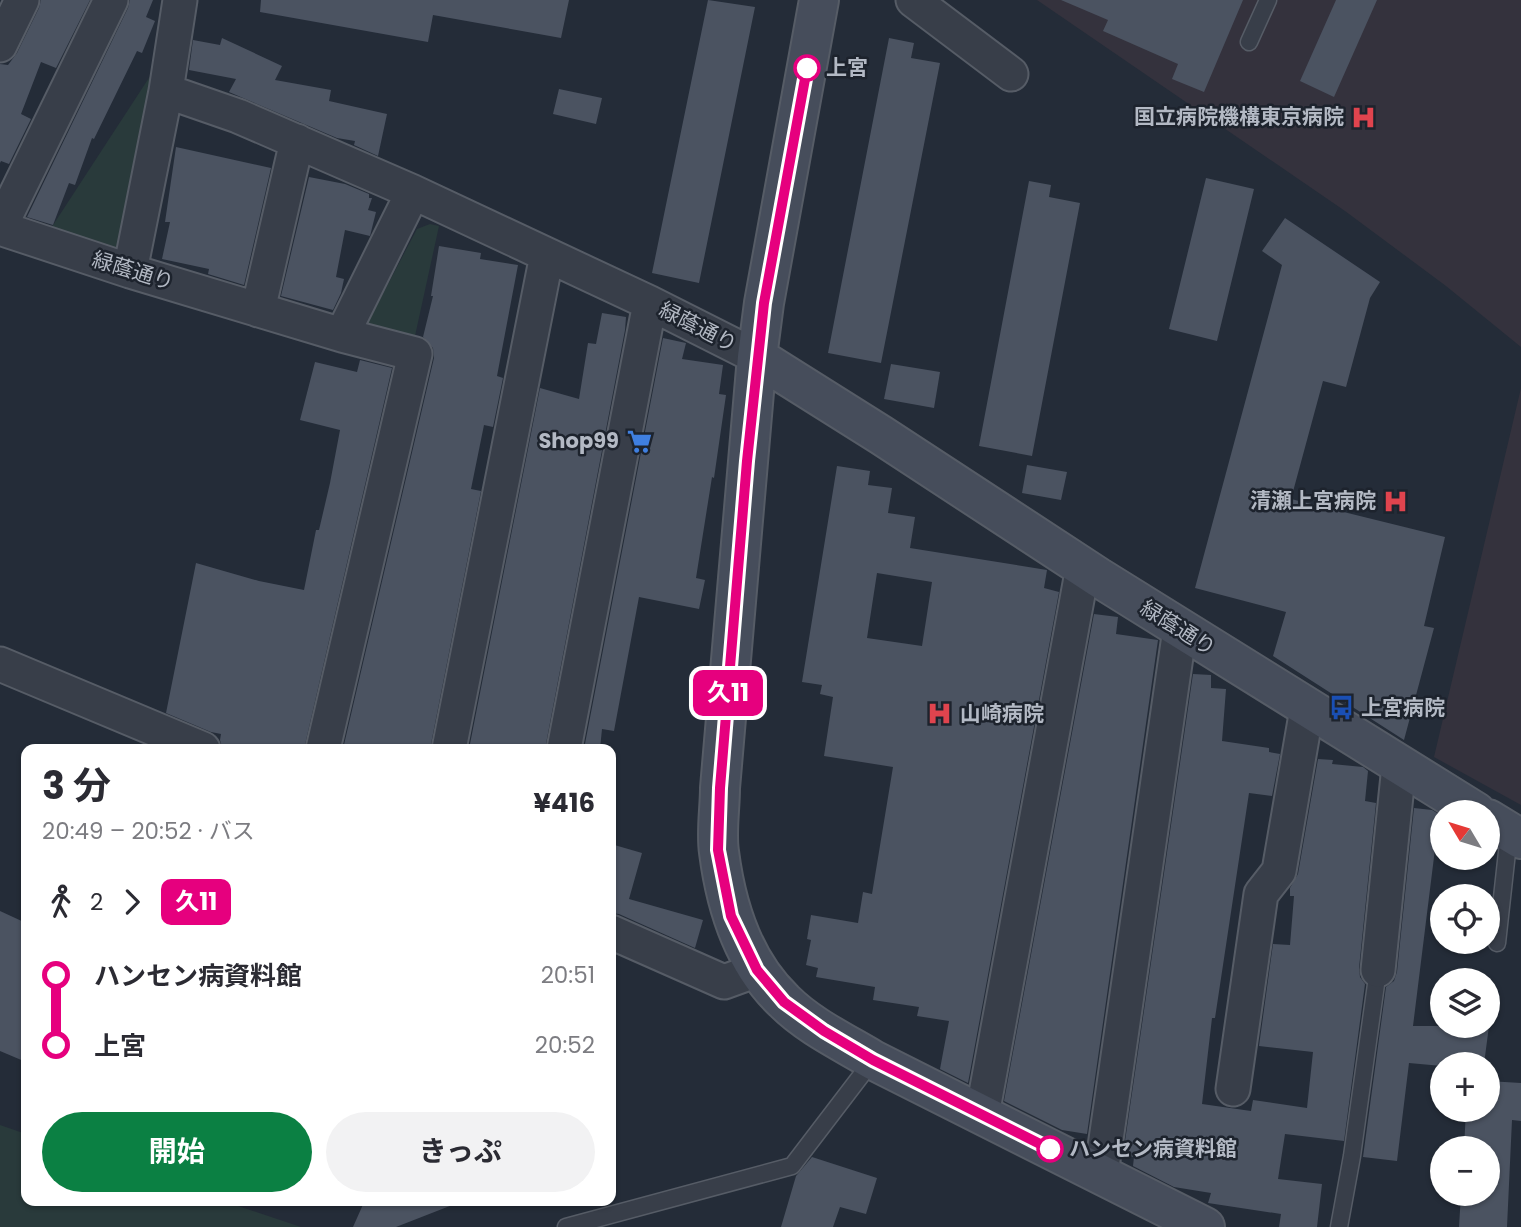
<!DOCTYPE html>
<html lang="ja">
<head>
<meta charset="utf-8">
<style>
	body { margin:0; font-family:Poppins,"Noto Sans JP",sans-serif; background:#f2f2f3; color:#2b2b33; height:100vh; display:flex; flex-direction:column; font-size:26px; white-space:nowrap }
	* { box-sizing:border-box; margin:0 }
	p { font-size:23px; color:#7c7c81 }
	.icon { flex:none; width:38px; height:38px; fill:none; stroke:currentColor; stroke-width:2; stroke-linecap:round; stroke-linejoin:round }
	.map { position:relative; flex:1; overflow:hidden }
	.side { position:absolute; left:21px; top:744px; width:595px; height:462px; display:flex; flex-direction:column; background:#fff; border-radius:14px; box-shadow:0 2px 5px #0004 }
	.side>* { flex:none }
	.badge { padding:0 14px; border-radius:10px; font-size:24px; line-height:46px }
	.needle { width:46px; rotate:308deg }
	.tools { position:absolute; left:1430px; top:800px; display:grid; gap:14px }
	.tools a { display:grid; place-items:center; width:70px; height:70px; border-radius:50%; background:#fff; box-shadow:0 2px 5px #0004; font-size:35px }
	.map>.badge { position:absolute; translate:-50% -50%; box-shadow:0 0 0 4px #fff }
	.legs { display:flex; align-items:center; gap:10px; height:77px; padding:0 21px; font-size:23px }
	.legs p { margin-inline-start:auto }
	.head { display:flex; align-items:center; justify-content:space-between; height:119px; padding:0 21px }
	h1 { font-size:38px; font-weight:700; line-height:52px }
	.action { display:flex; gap:14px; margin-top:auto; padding:14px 21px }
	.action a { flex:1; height:80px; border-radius:42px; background:#0b8043; color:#fff; font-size:28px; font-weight:700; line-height:80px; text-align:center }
	.action a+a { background:#f2f2f3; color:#2b2b33 }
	ul { padding:0 21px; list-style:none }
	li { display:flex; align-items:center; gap:24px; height:70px; font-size:26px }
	li i { display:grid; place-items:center; width:10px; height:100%; margin:0 9px; background:currentColor }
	li i::after { content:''; width:18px; height:18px; margin:-9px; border:5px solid; border-radius:50%; background:#fff }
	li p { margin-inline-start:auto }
	li:first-child i { background:linear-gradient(#0000 50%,currentColor 0) }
	li:last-child i { background:linear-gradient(currentColor 50%,#0000 0) }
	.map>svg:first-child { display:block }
	.medical { fill:#34323d }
	.green { fill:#293a3b }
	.building { fill:#4b5361; fill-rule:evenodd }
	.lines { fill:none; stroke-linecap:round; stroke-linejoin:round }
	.lane-casing { stroke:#565c66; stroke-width:19 }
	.street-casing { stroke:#565c66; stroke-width:37 }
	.secondary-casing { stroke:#565c66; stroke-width:42 }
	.lane { stroke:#383e49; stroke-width:16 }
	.street { stroke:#383e49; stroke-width:33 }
	.secondary { stroke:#464d5b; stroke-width:38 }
	.line-1-casing { stroke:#fff; stroke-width:16 }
	.line-1 { stroke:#e6007e; stroke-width:10 }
	.stop-1-dot { fill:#fff; stroke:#e6007e; stroke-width:3.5 }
	.labels { text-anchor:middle; stroke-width:5; stroke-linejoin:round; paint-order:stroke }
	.stop-label { font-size:21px; font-weight:bold; fill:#b3b9c4; stroke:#1d232d; text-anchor:start }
	.poi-label { font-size:21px; font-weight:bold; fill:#b3b9c4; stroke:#1d232d; text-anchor:end }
	.street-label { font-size:21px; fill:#b3b9c4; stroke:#1d232d }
</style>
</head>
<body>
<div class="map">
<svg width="1521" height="1227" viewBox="0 0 1521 1227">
	<rect width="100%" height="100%" fill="#242c38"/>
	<path class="medical" d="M1037 0H1521V347L1446 286 1345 211Z
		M1521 388V805L1434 757Z"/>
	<path class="green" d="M173 41 130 271 42 242Z
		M430 224 439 226 415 336 366 326 417 229Z
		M0 1125 26 1134V1200L223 1201 301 1227H0Z"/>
	<path class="building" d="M41 0H90L56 68 41 62 21 114 31 119 9 164 1 161 0 163V64L8 65 17 53 39 8Z
		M130 0H153L146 17 155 21 142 53 137 51 94 139 92 138 75 185 69 183 53 225 27 217 128 8Z
		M261 0H569L561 38 433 15 428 42 260 12Z
		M708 0 755 7 699 283 652 273Z
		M1061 0H1243L1204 92 1172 79 1178 64 1103 31 1108 20Z
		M1336 0H1377L1334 97 1300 81Z
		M222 38 282 66 275 80 331 90 329 101 387 114 378 156 354 145 355 141 337 138 229 92 236 79 189 70 193 40 220 45Z
		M889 38 914 43 911 58 940 63 881 363 828 353Z
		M559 89 602 98 596 124 553 114Z
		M176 147 271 168 244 285 208 274 209 269 162 259 170 222H165Z
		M309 177 345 184 369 194V198H372L368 210 376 212 370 236 345 230 336 277 344 279 341 293 333 310 281 296Z
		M1206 178 1254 189 1217 341 1169 329Z
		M1029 181 1051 185 1049 197 1080 203 1032 456 979 446Z
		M1285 218 1380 282 1370 298 1346 387 1323 381 1291 499 1445 537 1424 626 1434 628 1404 740 1273 656 1286 612 1195 588 1282 265 1262 251Z
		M439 246 481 253 480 259 518 265 497 376 503 378 493 427 484 425 471 489 481 491 430 749H343L434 358 433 348 423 337 433 296H431Z
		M602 313 626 317 625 330 545 749H469L540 388 579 399 588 343 596 344Z
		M663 338 686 343 682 359 723 365 719 394 726 395 714 478 712 477 696 578 705 580 699 609 639 597 614 731 602 729 600 749H584Z
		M360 360 392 368 304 749H231L222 747 220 740 221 734 211 732 166 713 196 563 259 581 304 590 316 530H319L330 483 340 430 300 420 315 362 357 372Z
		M891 364 940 372 934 408 884 399Z
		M1027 465 1067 472 1061 500 1022 493Z
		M837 466 870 471 868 485 892 488 888 513 915 517 910 548 1047 570 1044 588 1059 592 968 1083 940 1069 949 1021 917 1016 919 1007 873 1000 875 987 816 977 818 968 806 965 811 940 807 939 811 915 858 923 863 892 872 894 893 767 824 756 833 697 820 694 822 685 802 682ZM877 573 932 582 922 646 867 638Z
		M1094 614 1118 617 1116 634 1158 640 1087 1134 1062 1130 1004 1101Z
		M1193 674 1211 675V688L1226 689 1222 741 1269 748V752L1280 754 1272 796 1249 793 1215 1018H1212L1202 1104 1251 1111 1253 1100 1307 1108 1313 1052 1259 1046 1273 944 1290 945 1294 896H1290V888L1298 874 1318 759 1333 760 1332 764 1363 767 1368 771 1365 801 1376 803 1359 968 1360 977 1365 984 1344 1141 1285 1134 1278 1179 1322 1184 1317 1227H1279L1281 1214 1208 1203 1211 1193 1174 1187 1133 1166 1134 1157 1123 1155Z
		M1414 808 1432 810 1442 816 1439 833H1437L1413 1026H1489L1484 1064H1442V1066L1409 1063 1397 1161 1363 1157 1386 987 1394 981 1397 972Z
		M611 844 642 853 629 899 703 920 695 948 619 914 611 913Z
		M0 911 26 923V1062L0 1051Z
		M1488 1081 1521 1083V1121L1512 1120 1507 1227H1459L1461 1194H1488V1148H1464L1466 1110H1488Z
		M812 1157 877 1178 866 1214 840 1207 833 1227H781L796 1176Z
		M365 1200H459L460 1202 396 1227H353Z"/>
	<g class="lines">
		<defs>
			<path id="lane" d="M1249 42 1268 0
				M1497 943 1509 834
				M566 1227 792 1166 873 1060
				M1339 1227 1352 1156 1378 970"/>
			<path id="street" d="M913 0 1011 74
				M0 45 22 0
				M166 91 238 116 413 192
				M0 227 111 0
				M0 228 130 271 342 335 413 192 650 303 757 357
				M130 271 166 91 180 0
				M258 310 297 141
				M0 664 203 749
				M323 749 415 354 342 335
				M449 749 547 255
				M564 749 650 303
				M611 932 724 982 757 970
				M1378 970 1399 766
				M1233 1089 1261 894 1279 871 1307 709
				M982 1115 1083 567
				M1101 1174 1180 629"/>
			<path id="secondary" d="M819 0 764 303 757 357 720 788C720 809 716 832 719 852 726 907 743 962 784 1001 809 1026 843 1042 873 1060L1205 1227
				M757 357 881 435 1098 577 1476 812
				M1488 819 1521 839"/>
		</defs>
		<use href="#lane" class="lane-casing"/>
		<use href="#street" class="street-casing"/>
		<use href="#secondary" class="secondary-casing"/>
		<use href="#lane" class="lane"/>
		<use href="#street" class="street"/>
		<use href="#secondary" class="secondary"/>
	</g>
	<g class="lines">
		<defs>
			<path id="line-1" d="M807 68 764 303 747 461 720 788 718 850 731 916 757 970 784 1002 824 1031 873 1060 1050 1149"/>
		</defs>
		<use href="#line-1" class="line-1-casing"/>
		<use href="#line-1" class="line-1"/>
	</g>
	<defs>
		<symbol id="hospital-bare" viewBox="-9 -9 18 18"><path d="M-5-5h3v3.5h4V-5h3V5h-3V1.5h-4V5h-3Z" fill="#e0444e" stroke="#1d232d" stroke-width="2.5" paint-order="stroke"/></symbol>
		<symbol id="supermarket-bare" viewBox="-9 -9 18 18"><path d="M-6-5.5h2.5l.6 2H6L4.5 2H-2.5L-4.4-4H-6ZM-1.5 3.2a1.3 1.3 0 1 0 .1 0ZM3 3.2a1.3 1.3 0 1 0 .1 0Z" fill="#3f7fe0" stroke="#1d232d" stroke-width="2.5" paint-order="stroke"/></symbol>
		<symbol id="bus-bare" viewBox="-9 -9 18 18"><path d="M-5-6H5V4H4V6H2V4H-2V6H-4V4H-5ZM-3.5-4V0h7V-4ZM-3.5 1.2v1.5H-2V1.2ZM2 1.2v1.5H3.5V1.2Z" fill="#1a4fb4" stroke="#1d232d" stroke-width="2.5" paint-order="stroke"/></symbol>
	</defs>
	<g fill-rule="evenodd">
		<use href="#hospital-bare" x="1346" y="100" width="35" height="35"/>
		<use href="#supermarket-bare" x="622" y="424" width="35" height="35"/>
		<use href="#hospital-bare" x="1378" y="484" width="35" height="35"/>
		<use href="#bus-bare" x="1324" y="690" width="35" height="35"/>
		<use href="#hospital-bare" x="922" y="696" width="35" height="35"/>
	</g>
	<g class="stop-1-dot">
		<circle cx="807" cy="68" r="12"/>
		<circle cx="1050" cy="1149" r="12"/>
	</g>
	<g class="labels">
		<g class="stop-label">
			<text x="826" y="75">上宮</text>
			<text x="1069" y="1156">ハンセン病資料館</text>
		</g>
		<g class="poi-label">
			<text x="1344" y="124">国立病院機構東京病院</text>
			<text x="619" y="448">Shop99</text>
			<text x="1376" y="508">清瀬上宮病院</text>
			<text x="1361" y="715" text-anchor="start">上宮病院</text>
			<text x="960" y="721" text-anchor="start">山崎病院</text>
		</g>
		<g class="street-label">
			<text transform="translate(133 271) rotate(17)" y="7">緑蔭通り</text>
			<text transform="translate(698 327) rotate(27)" y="7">緑蔭通り</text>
			<text transform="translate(1178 628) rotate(32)" y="7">緑蔭通り</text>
		</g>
	</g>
</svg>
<div class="tools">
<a><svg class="needle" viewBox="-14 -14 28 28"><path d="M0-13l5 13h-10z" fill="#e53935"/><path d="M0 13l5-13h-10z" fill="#7c7c81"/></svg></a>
<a><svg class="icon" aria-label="locate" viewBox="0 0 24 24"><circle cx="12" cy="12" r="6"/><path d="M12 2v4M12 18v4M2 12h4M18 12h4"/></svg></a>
<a><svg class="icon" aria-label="layers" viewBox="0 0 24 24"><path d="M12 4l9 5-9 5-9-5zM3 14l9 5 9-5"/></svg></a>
<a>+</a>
<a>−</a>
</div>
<b class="badge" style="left:728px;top:693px;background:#e6007e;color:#fff">久11</b>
<section class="side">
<div class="head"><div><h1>3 分</h1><p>20:49 – 20:52 · バス</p></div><b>¥416</b></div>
<div class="legs"><svg class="icon" aria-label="walk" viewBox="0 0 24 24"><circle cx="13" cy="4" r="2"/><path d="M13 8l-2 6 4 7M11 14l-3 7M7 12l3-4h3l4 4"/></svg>2<svg class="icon" aria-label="forward" viewBox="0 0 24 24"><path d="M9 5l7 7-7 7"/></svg><b class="badge" style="background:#e6007e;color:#fff">久11</b></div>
<ul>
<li><i style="color:#e6007e"></i><b>ハンセン病資料館</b><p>20:51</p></li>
<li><i style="color:#e6007e"></i><b>上宮</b><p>20:52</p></li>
</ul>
<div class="action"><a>開始</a><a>きっぷ</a></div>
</section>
</div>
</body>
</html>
